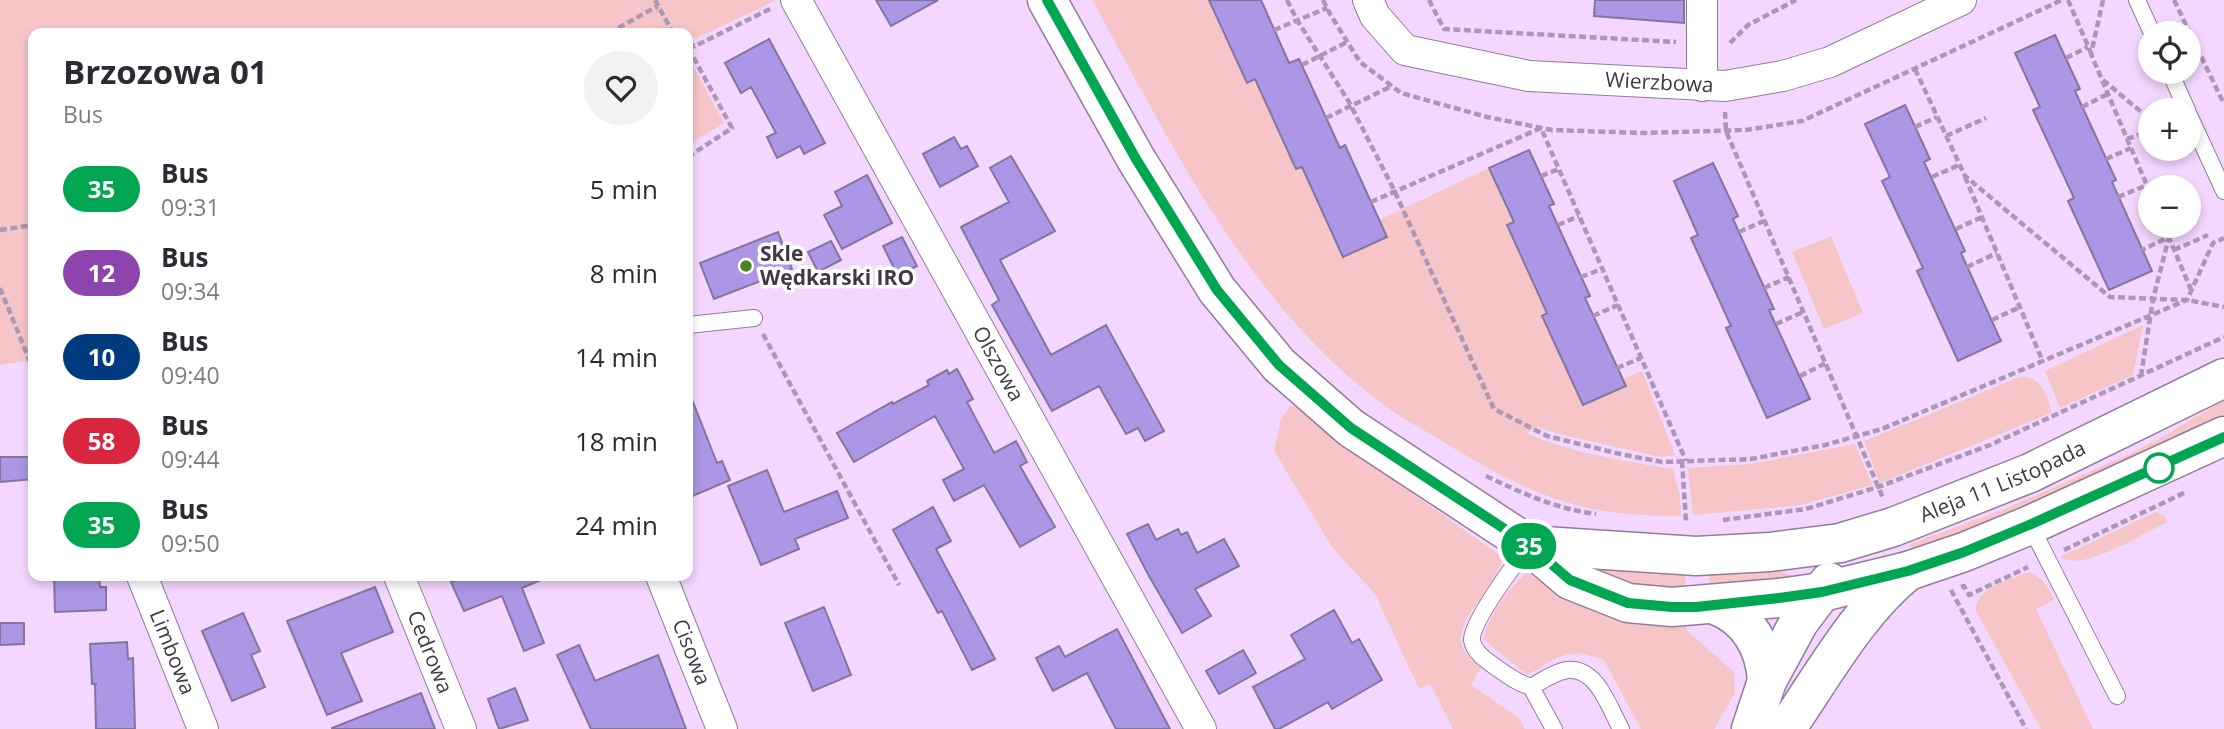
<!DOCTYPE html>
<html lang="en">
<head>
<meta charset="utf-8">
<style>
	body { margin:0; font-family:"Open Sans",sans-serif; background:#f2f2f3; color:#2b2b33; height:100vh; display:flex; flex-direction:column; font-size:26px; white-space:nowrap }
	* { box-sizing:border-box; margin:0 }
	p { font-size:23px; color:#7c7c81 }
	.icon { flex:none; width:38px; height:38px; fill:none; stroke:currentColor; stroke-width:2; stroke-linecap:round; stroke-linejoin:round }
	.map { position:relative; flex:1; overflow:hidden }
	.side { position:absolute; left:28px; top:28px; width:665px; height:553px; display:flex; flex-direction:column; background:#fff; border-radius:14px; box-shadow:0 4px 10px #0003 }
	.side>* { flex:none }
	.badge { padding:0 14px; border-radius:23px; font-size:24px; line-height:46px }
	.fabs { position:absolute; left:2138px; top:21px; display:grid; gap:14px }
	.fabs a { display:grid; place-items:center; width:63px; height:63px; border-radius:50%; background:#fff; box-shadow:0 4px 10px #0003; font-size:35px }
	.map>.badge { position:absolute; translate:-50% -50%; box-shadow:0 0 0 4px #fff }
	.round { display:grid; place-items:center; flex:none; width:74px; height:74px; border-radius:37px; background:#f2f2f3 }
	.headline { display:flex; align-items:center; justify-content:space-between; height:119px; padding:0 35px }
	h1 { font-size:33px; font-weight:700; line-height:52px }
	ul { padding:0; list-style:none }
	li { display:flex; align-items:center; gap:21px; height:84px; padding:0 35px }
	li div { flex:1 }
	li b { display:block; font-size:26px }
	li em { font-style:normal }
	li .badge { min-width:77px; font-weight:700; text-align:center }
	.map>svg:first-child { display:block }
	.green { fill:#f6c5c7 }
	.building { fill:#ac96e5; stroke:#81779e; stroke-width:2 }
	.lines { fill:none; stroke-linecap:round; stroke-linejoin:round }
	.service-casing { stroke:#947b9e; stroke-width:18 }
	.minor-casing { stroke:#947b9e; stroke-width:32 }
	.tertiary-casing { stroke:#947b9e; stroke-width:41 }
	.path { stroke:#ac97b5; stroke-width:4.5; stroke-dasharray:7 3.5; stroke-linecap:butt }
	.service { stroke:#fff; stroke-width:16 }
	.minor { stroke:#fff; stroke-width:30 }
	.tertiary { stroke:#fff; stroke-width:38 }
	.line-casing { stroke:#fff; stroke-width:16 }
	.line { stroke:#00a651; stroke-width:10 }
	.poi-dot { fill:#488524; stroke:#fff; stroke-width:2.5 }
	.stop-dot { fill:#fff; stroke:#00a651; stroke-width:3.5 }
	.labels { text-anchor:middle; stroke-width:7; stroke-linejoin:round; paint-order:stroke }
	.street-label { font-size:21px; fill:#413746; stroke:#fff }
	.poi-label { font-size:21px; font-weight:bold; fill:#413746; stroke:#fff; text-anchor:start }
</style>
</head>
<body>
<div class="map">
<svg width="2224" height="729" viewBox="0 0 2224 729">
	<rect width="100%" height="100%" fill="#f3d7fe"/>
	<path class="green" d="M0 0H777L688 42V33H33V360L0 365Z
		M1092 0H1209L1247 83 1255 79 1296 169 1302 167 1343 257 1386 237 1379 220 1489 168 1514 222 1507 226 1547 313 1542 316 1583 405 1625 386 1622 379 1642 371 1675 455 1660 457 1559 434 1538 427 1526 433C1567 452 1628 462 1673 469L1680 496 1681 516C1643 516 1602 514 1566 502 1522 489 1481 465 1442 441 1423 429 1402 419 1384 405 1247 304 1172 144 1092 0Z
		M688 56 724 123 688 145Z
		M1831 236 1863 313 1824 329 1792 252Z
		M2143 325 2133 375 2060 408 2045 371Z
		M2020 377C2041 376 2049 395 2051 413L1880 483 1864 441Z
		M2224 400V420L1914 557 1910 544 2007 508 2127 455 2159 439Z
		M1290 406 1298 407 1334 438 1504 558C1497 571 1490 585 1481 597 1462 625 1448 643 1481 668L1471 685 1519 718 1525 729H1453L1430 684 1419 689 1375 594 1332 547 1274 451 1281 419Z
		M1855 444 1872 485 1801 505 1693 515 1688 468 1751 464Z
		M2156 512 2165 516 2167 522C2144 533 2082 573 2060 557Z
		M1581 564 1685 569 1686 595 1623 587Z
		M1768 567 1796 577 1709 594V568Z
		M2028 572C2042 576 2049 587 2054 600L2036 609 2093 729H2041L1976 611C1975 587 2010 580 2028 572Z
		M1526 573 1580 599 1687 621 1686 630 1734 672 1735 693 1714 729H1641L1604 660C1580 651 1569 651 1547 663 1540 668 1535 672 1526 674L1483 639C1489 615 1508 590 1526 573Z"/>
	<path class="building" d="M876 0H938L891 26Z
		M1209 0H1261L1289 63 1299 59 1340 148 1345 145 1387 237 1343 257 1302 167 1296 169 1255 79 1247 83Z
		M1595 0H1684V23L1594 16Z
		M2055 35 2080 89 2075 91 2116 180 2112 182 2152 271 2109 290 2068 201 2074 198 2033 110 2040 107 2015 53Z
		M769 39 825 143 804 154 800 146 777 158 767 137 776 133 751 87 741 93 725 63Z
		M1905 105 1930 159 1924 162 1965 251 1961 253 2001 341 1958 361 1917 271 1923 268 1882 181 1890 177 1865 124Z
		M954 137 961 149 967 146 978 166 940 187 923 154Z
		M1529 150 1554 204 1549 206 1590 296 1585 298 1626 386 1583 405 1542 316 1547 313 1507 225 1514 222 1489 168Z
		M1011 156 1055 231 1000 260 1051 355 1106 325 1164 431 1145 441 1138 428 1126 434 1099 386 1052 411 992 305 999 300 961 227 1009 202 990 168Z
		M1713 163 1738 216 1733 219 1774 309 1769 310 1810 399 1767 418 1726 328 1731 326 1691 238 1698 235 1674 181Z
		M867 175 892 223 842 249 824 215 842 206 835 192Z
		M778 232 792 269 714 299 700 263Z
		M902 237 917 266 898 276 883 246Z
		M831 241 841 260 818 272 808 252Z
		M957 369 973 399 967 402 994 453 1016 441 1027 462 1020 466 1055 527 1020 547 984 485 954 501 943 480 964 469 935 416 854 462 837 433 892 402 893 404 929 385 927 381 947 370 949 374Z
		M689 392 717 463 722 461 730 480 688 498Z
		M0 457H33V479L0 482Z
		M767 470 784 512 837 491 848 518 795 539 799 549 761 565 728 486Z
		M933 507 951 541 936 549 995 659 972 670 942 611 938 613 893 530Z
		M1148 524 1156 540 1178 529 1181 535 1187 532 1197 553 1224 539 1239 566 1195 589 1211 616 1182 633 1149 576 1127 534Z
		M54 576H99L100 587H106V610L55 612Z
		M465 576H550L522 588 544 643 524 651 502 596 464 611 451 582Z
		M375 587 393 632 341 653 362 701 327 715 287 621Z
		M824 607 851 675 813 691 785 623Z
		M1334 610 1352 643 1359 639 1382 680 1332 709 1328 702 1279 729H1275L1253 687 1305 659 1291 635Z
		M243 613 260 651 251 655 265 687 232 701 202 631Z
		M0 623H24V644L0 645Z
		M1117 629 1170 729H1116L1087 673 1053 691 1036 658 1059 646 1065 657Z
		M127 642 128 659 133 658 135 729H96L95 684H97H92L90 644Z
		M579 645 595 681 658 655 686 729H591L557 655Z
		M1243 650 1256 673 1219 694 1206 671Z
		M515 688 528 720 499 729 488 699Z
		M421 693 435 729H332V728Z"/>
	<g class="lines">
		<defs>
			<path id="service" d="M2137 0 2152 33
				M2170 72 2187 110
				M2189 115 2224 191
				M688 325 754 318
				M2030 525 2117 696
				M1529 545C1517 561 1471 622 1472 640 1474 653 1487 661 1497 668 1508 676 1518 683 1531 687L1554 729
				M1531 687C1542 681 1554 672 1567 670 1597 667 1609 707 1621 729"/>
			<g id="minor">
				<path id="s1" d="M796 0 1201 729"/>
				<path id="s2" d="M1368 0 1375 16 1405 50 1529 76 1725 86 1783 76 1830 62 1961 0"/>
				<path d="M1702 86V0"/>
				<path id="s3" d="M142 576 203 729"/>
				<path id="s4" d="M399 576 461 729"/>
				<path id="s5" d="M661 576 722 729"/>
			</g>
			<g id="tertiary">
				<path d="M1047 0 1136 159 1217 290 1279 365 1351 428 1529 545 1570 580 1628 603 1672 607 1779 598 1822 592 1908 571 1964 552 2030 525 2224 436"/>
				<path id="s6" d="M1529 545 1696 556 1770 552 1840 543 1893 527 2030 473 2224 378"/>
				<path d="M1715 605C1748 617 1765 647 1767 681"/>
				<path d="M1751 729 1767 681 1799 622 1829 582"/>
				<path d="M1786 729C1822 677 1858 611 1908 571"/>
			</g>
		</defs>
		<use href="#service" class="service-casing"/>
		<use href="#minor" class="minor-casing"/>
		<use href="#tertiary" class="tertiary-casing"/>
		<path class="path" d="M655 0 673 33
			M1287 0 1297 20 1349 102 1394 190 1494 409 1547 436 1620 454 1662 462 1751 459 1825 445 1882 429 2187 300 2213 243 2224 238
			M1323 0 1330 14 1360 62 1401 93 1487 117 1552 130 1643 133 1746 130 1802 121 2062 0
			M1429 0 1444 29 1676 42
			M2068 0 2091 53
			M2103 0 2091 54 2151 195
			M2174 0 2224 104
			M1274 30 1327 8
			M609 33 658 6
			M1730 43 1748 25 1796 0
			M688 44 695 46 772 8
			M2066 58 2088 47
			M1302 65 1347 42
			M1915 69 1965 176 2110 297 2187 300 2224 307
			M2103 80 2151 120
			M2082 107 2108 94
			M1725 112 1726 131 1883 498
			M1326 118 1392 86
			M1915 127 1937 117
			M1946 136 1986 118
			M2127 139 2151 130
			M688 157 732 128 689 49 695 46
			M2106 159 2131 148
			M1541 176 1559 169
			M1932 177 1959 165
			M1965 177 2043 362
			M2118 197 2147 185
			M1371 202 1541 128 1686 461
			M1558 225 1579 216
			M2164 226 2192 292
			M1956 229 1982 217
			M0 230 33 225
			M1739 232 1764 221
			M2174 250 2208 235
			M1967 267 1997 253
			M1581 277 1602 269
			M0 288 33 369
			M1764 288 1789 277
			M1593 316 1618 305
			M1992 320 2020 307
			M1776 324 1803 312
			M763 334 899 585
			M1617 368 1641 358
			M1800 376 1826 363
			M2141 376 2153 299 2169 237 2142 250
			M1682 461 1686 521
			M1486 476C1522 493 1556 509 1596 514
			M1723 520 1806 509 1878 487 1990 445 2224 337
			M2064 550 2186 492
			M1961 587 1964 586 1969 595 2028 567
			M1951 590 2026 729"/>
		<use href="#service" class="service"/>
		<use href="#minor" class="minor"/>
		<use href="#tertiary" class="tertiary"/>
	</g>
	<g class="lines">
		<defs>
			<path id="line" d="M1047 0 1136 159 1217 290 1279 365 1351 428 1529 545 1570 580 1628 603 1672 607H1696L1779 598 1822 592 1908 571 1964 552 2029 525 2224 437"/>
		</defs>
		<use href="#line" class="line-casing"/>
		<use href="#line" class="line"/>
	</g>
	<circle class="poi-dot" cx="746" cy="266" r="7"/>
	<circle class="stop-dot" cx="2159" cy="468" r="14"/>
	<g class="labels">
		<g class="street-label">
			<text dy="7" stroke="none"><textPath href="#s2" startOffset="320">Wierzbowa</textPath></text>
			<text dy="7" stroke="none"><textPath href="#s1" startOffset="416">Olszowa</textPath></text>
			<text dy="7" stroke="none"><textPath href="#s6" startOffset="486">Aleja 11 Listopada</textPath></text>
			<text dy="7" stroke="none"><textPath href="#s3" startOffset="82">Limbowa</textPath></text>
			<text dy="7" stroke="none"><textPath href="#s4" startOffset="82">Cedrowa</textPath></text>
			<text dy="7" stroke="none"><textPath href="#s5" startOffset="82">Cisowa</textPath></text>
		</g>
		<g class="poi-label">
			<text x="760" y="261">Skle<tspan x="760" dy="24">Wędkarski IRO</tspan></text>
		</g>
	</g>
</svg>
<div class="fabs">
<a><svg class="icon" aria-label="locate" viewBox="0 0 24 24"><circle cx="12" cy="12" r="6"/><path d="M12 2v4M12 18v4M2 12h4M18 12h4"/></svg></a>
<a>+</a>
<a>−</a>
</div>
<b class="badge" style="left:1529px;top:546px;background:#00a651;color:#fff">35</b>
<section class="side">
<div class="headline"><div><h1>Brzozowa 01</h1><p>Bus</p></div><a class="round"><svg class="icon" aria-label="heart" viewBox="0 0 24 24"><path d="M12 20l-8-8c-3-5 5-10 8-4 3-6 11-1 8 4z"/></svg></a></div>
<ul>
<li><span class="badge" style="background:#00a651;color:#fff">35</span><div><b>Bus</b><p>09:31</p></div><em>5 min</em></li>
<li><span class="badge" style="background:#8e44ad;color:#fff">12</span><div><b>Bus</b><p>09:34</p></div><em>8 min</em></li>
<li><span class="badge" style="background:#003b80;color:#fff">10</span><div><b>Bus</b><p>09:40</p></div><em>14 min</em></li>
<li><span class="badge" style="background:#d7263d;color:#fff">58</span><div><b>Bus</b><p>09:44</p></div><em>18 min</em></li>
<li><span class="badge" style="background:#00a651;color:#fff">35</span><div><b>Bus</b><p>09:50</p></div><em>24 min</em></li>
</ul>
</section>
</div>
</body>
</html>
